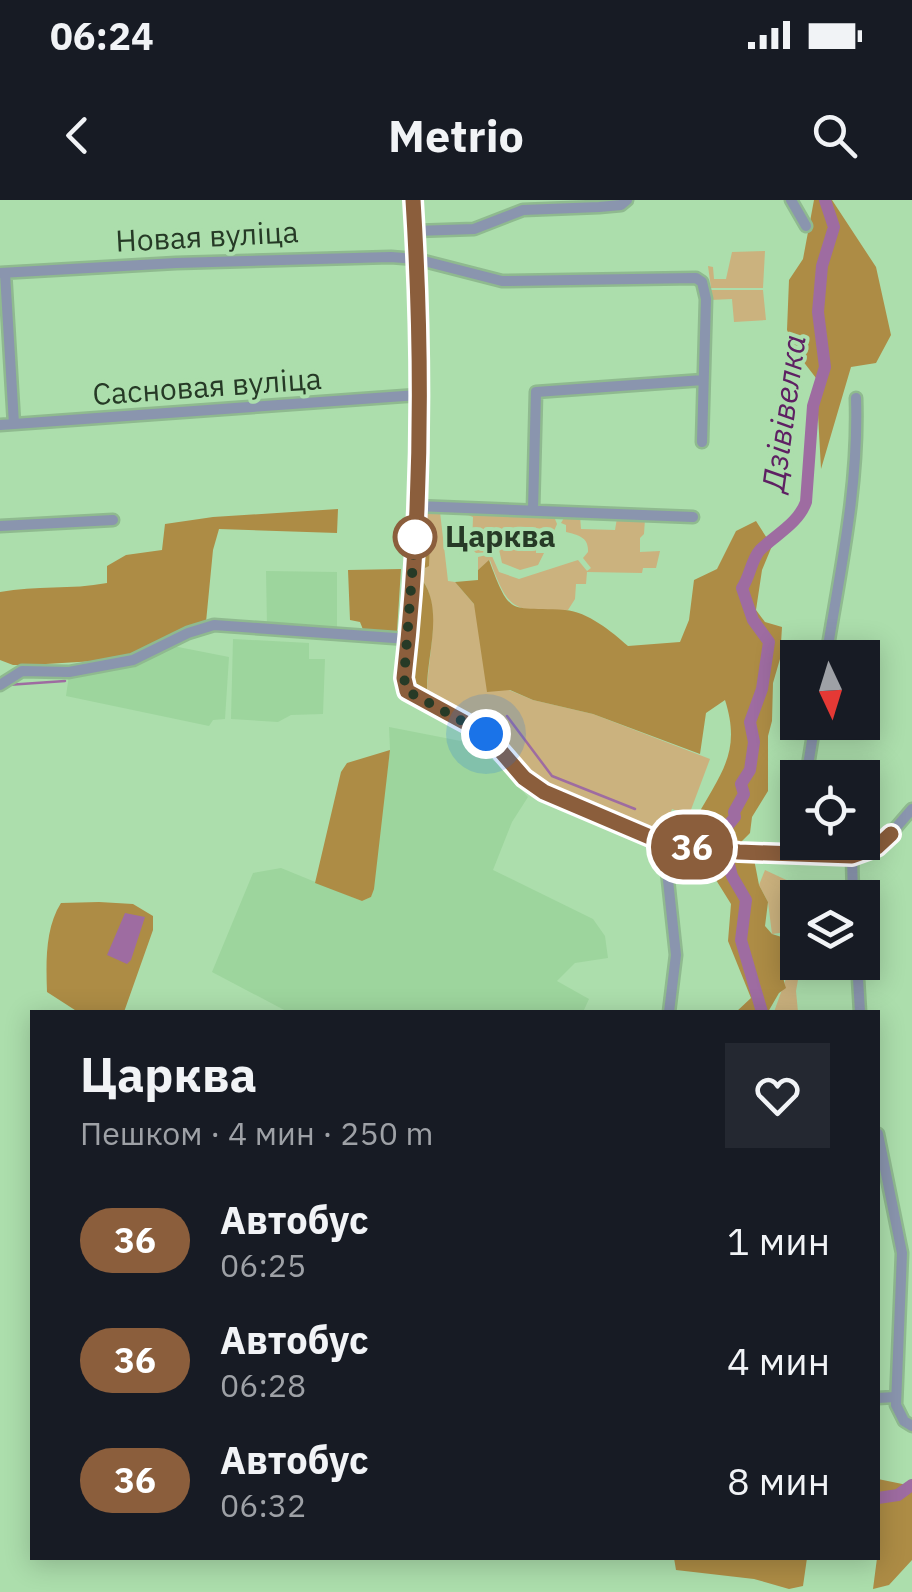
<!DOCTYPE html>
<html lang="ru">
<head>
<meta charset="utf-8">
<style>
	body { margin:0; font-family:"IBM Plex Sans",sans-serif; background:#242831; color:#f1f3f6; height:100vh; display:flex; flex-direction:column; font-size:38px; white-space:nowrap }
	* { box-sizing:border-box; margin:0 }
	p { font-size:32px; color:#9ea1a6 }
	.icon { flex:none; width:55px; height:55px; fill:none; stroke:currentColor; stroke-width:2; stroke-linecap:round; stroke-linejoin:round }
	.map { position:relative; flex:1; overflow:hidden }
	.side { position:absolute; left:30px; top:810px; width:850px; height:550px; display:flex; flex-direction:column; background:#171b24; border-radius:0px; box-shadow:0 5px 25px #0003 }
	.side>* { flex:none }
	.badge { padding:0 20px; border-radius:32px; font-size:35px; line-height:65px }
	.needle { width:65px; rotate:176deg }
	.controls { position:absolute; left:780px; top:440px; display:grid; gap:20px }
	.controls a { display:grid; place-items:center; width:100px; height:100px; border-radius:0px; background:#171b24; box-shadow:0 5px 25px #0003; font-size:50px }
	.you { position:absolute; width:50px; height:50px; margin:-25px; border:8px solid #fff; border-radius:50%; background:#1a73e8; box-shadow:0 0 0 15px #1a73e833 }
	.map>.badge { position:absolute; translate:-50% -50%; box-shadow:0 0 0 5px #fff }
	.round { display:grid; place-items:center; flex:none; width:105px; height:105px; border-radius:0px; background:#242831 }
	.overview { display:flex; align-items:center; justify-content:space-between; height:170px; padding:0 50px }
	h1 { font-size:48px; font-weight:700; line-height:75px }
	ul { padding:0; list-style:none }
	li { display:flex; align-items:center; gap:30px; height:120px; padding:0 50px }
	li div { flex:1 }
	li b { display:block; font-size:38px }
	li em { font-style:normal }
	li .badge { min-width:110px; font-weight:700; text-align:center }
	.status { display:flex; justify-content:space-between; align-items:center; height:70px; padding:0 50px; background:#171b24; direction:ltr }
	.status svg { height:28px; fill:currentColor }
	header { display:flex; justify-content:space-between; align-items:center; height:130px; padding:0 50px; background:#171b24; font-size:45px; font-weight:700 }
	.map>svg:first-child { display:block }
	.built { fill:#9dd59d }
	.green { fill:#cbb27e }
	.forest { fill:#ad8c45 }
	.water { fill:#9e6ca1 }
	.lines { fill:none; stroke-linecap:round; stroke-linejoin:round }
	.stream { stroke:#9e6ca1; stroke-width:2.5 }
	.river { stroke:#9e6ca1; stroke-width:12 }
	.minor-casing { stroke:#8fba8f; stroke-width:15 }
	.minor { stroke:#8a95ae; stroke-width:10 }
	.line-casing { stroke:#fff; stroke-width:22 }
	.line { stroke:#8b5e3c; stroke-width:15 }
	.walk { stroke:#263a26; stroke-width:10; stroke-dasharray:0 18 }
	.stop-dot { fill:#fff; stroke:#8b5e3c; stroke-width:5 }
	.labels { text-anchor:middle; stroke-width:8; stroke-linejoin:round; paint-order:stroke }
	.street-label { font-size:30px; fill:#263a26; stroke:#acdeac }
	.stop-label { font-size:30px; font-weight:bold; fill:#263a26; stroke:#acdeac; text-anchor:start }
	.water-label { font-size:32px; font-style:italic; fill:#5e2063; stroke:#acdeac }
</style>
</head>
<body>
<div class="status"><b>06:24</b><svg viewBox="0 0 49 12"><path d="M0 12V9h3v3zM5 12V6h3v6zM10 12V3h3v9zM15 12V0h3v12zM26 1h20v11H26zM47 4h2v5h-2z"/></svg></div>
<header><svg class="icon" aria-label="back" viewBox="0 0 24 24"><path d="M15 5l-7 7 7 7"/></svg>Metrio<svg class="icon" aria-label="search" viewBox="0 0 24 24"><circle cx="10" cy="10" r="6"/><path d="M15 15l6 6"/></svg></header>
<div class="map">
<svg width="912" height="1392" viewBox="0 0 912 1392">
	<rect width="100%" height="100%" fill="#acdeac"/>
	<path class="built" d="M266 371 337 372V429L267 426Z
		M233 439 309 443V459H325L323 514 291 515 278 522 231 519Z
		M173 446 229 457 225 519 213 520 209 526 66 496 69 475 134 465Z
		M389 527 471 543 499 565 528 597 512 622 493 670 593 719 605 736 608 758 575 763 557 781 589 799 583 812H288L212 772 253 673 281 668 362 701 371 697 390 550Z"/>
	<path class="green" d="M765 51 763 88H711L708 66 713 67 714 79H726L732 52Z
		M710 90H763L766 120 734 122 732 99 710 100Z
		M424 311 440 312 448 381 455 382 474 404 509 490 533 500 593 514 710 559 689 615 672 609 663 634 628 623 546 587 525 571 489 528 427 497C426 462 443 410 423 381L430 340 421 333Z
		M470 312 553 314 557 324 554 331C528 327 496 318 491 352L476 353 472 349 473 317 468 315Z
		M567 313 580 316 581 329 615 330 617 318 645 319 644 334 640 338V352L660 351 656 368H643L642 373 587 372 586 384H576L575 399 568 410C514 413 508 411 490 360L478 370V357L491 354 499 372 519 379 578 360 587 371 591 368 583 358 588 352C589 337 578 335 566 332V325L561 323Z
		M515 331C527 331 540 333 545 346L536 348V353H544L538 365 520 370 502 363 498 345Z
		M765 670 795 684 807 697 798 698V762L801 763 796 791 798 812H774L789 770 787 732 772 734 768 702 759 685Z"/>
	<path class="forest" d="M814 0H832L876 67 891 135 876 163 851 167 821 269 816 178 799 156 787 130 789 80 803 59Z
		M338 309 337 333 219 329 213 350 206 422 128 459 29 465H13L0 460V392C36 385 71 390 107 383V366L126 355 162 350 165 324 213 317Z
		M756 321 772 346 762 370 756 410 765 422 782 427 780 459 773 483 772 521 768 536V591L752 617 750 633 740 643 695 620C720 574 742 553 725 500L706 513 700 554 593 514 533 500 510 490 487 492 474 404 455 382 478 380V370L489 360C511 419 509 406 565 410 588 412 611 431 628 446L680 442 689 420 694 380 717 369 736 331Z
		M421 333 430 340 429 366 425 368 423 381C444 412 426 457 427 492L408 477 416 340Z
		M401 369 397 431 364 432 360 422 350 420 348 370Z
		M390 550 374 689 371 697 362 701 315 683 341 572 347 563Z
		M703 659H754L759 685 768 702 765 726 772 734 788 739C783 753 780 773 786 788L779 793 768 812H736L751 798 728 741 731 704Z
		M99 702 133 704 153 716V730L124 812H78L47 792C46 763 45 728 61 703Z
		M878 1279 912 1286V1360L889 1385 873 1389 880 1335Z
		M674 1358H807L803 1386 789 1389 754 1379 676 1370Z"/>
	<path class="water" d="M125 713 145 717 131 760 127 764 107 755Z"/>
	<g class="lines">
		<path class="stream" d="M7 485 65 481
			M507 516 552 576 635 609"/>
		<path class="river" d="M762 812 741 740 746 700 732 676 721 634 735 617 734 612 744 594 741 584 750 570 754 542 750 522 762 489 769 442 753 420 742 388C750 377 751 360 760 350 775 335 798 324 806 302L813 206 825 167 818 112 822 66 834 27 825 0
			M878 1298 898 1295 912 1285"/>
		<defs>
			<path id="minor" d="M413 0C423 158 421 320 404 477L407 491 422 502 461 517 486 534 524 578 544 593 664 643 739 651 852 656 881 645 912 609
				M791 0 806 26
				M415 31 474 29 523 10 599 7 621 5 627 0
				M0 73 176 63 391 57 416 59 502 81 696 78 702 82 706 99 702 242
				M5 73 14 224
				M0 225 418 195
				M416 306 693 317
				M533 310 536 192 703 180
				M0 326 113 320
				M826 458C840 371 859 287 856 198
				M0 485 22 471 69 472 133 460 188 433 214 425 408 439
				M806 578 815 522
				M664 643 676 755 669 812
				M794 654 798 633
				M852 656 853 698
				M857 762 860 812
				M878 934 902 1053 896 1205 904 1221 912 1226
				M878 1198 895 1197"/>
		</defs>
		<use href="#minor" class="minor-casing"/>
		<use href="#minor" class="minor"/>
	</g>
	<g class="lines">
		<defs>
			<path id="line" d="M413 0C423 158 422 320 404 478L407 491 486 534 524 578 544 592 664 643 739 652 852 656 877 647 891 634"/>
		</defs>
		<use href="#line" class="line-casing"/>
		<use href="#line" class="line"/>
		<path class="walk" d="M415 337 404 478 407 491 486 534"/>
	</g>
	<circle class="stop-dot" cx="415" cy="337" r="20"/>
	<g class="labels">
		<g class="street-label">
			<text transform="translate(207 37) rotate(-3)" y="10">Новая вуліца</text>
			<text transform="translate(207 187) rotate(-4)" y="10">Сасновая вуліца</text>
		</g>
		<g class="stop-label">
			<text x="445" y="347">Царква</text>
		</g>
		<g class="water-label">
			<text transform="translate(784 213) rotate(-82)" y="11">Дзівівелка</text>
		</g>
	</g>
</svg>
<div class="controls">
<a><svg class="needle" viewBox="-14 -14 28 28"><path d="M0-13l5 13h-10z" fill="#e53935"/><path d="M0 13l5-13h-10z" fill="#9ea1a6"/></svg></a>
<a><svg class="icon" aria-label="locate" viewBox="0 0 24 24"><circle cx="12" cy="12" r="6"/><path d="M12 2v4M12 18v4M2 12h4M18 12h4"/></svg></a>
<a><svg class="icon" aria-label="layers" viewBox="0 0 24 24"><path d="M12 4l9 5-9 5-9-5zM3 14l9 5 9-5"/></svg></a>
</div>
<div class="you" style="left:486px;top:534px"></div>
<b class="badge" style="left:692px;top:647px;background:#8b5e3c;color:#fff">36</b>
<section class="side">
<div class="overview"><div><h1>Царква</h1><p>Пешком · 4 мин · 250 m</p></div><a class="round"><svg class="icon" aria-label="heart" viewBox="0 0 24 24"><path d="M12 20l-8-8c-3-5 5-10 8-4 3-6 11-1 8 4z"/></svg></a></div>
<ul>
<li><span class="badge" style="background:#8b5e3c;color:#fff">36</span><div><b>Автобус</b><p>06:25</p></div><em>1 мин</em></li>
<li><span class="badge" style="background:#8b5e3c;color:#fff">36</span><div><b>Автобус</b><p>06:28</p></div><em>4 мин</em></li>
<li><span class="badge" style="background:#8b5e3c;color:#fff">36</span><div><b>Автобус</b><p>06:32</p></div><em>8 мин</em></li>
</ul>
</section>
</div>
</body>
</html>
